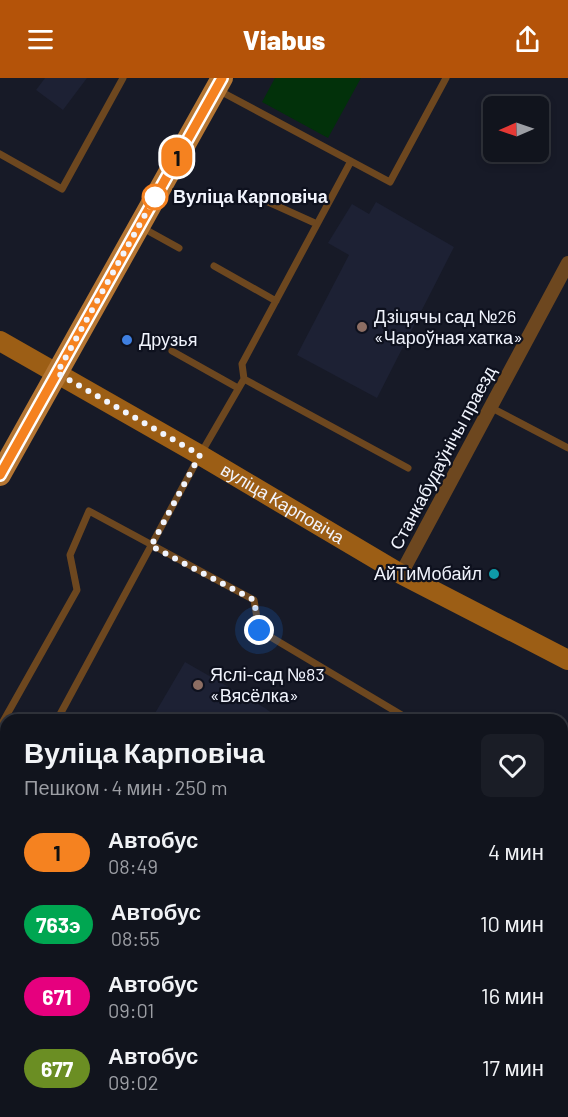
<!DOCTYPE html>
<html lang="ru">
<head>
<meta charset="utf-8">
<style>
	body { margin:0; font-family:Barlow,sans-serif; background:#1a1d26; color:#f1f3f6; height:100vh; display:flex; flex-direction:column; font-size:22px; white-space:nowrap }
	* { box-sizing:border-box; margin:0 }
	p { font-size:20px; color:#9c9ea4 }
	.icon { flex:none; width:33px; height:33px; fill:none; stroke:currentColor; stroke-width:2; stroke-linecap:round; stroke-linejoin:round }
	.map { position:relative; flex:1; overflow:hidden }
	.drawer { position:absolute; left:0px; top:636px; width:568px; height:404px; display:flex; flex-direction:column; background:#11141d; border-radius:18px 18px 0 0; box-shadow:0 3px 9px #0003,0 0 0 2px #30333b }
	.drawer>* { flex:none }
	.badge { padding:0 12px; border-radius:20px; font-size:21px; line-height:39px }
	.needle { width:39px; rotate:268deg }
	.controls { position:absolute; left:483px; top:18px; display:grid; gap:12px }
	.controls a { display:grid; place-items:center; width:66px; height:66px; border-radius:9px; background:#11141d; box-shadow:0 3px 9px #0003,0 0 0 2px #30333b; font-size:30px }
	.you { position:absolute; width:30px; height:30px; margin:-15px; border:4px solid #fff; border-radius:50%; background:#1a73e8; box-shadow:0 0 0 9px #1a73e833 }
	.map>.badge { position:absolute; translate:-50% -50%; box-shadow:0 0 0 3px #fff }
	.round { display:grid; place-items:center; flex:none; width:63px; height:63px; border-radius:9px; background:#1a1d26 }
	.head { display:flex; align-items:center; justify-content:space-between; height:102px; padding:0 24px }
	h1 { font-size:28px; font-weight:800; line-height:45px }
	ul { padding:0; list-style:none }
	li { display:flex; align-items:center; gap:18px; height:72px; padding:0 24px }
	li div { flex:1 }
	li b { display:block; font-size:22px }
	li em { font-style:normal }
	li .badge { min-width:66px; font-weight:700; text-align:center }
	header { display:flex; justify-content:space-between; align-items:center; height:78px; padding:0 24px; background:#b45309; color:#fff; font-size:27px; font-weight:800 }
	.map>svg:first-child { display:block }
	.built { fill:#1d2134 }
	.green { fill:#02310a }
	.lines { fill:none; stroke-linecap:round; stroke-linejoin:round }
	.lane { stroke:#6d471f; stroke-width:7 }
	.street { stroke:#6d471f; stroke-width:14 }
	.secondary { stroke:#9c5e15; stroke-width:20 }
	.primary { stroke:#b57633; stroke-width:22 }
	.line-casing { stroke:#fff; stroke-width:14 }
	.line { stroke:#f58220; stroke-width:9 }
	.walk { stroke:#f1f4fd; stroke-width:6; stroke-dasharray:0 10.8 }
	.stop-dot { fill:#fff; stroke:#f58220; stroke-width:3 }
	.education-dot { fill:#8d6e63; stroke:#0e111e; stroke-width:2 }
	.shop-dot { fill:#3f7fe0; stroke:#0e111e; stroke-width:2 }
	.culture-dot { fill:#0f9aa8; stroke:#0e111e; stroke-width:2 }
	.labels { text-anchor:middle; stroke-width:4.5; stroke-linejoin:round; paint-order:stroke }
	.stop-label { font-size:18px; font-weight:bold; fill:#f1f4fd; stroke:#0e111e; text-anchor:start }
	.poi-label { font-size:18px; fill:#f1f4fd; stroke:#0e111e; text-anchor:start }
	.street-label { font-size:18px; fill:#f1f4fd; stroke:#0e111e }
</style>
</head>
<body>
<header><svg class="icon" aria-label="menu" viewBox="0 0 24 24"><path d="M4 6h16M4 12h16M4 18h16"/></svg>Viabus<svg class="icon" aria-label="share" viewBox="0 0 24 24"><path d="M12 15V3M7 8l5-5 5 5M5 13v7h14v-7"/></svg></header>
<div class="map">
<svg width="568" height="1039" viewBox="0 0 568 1039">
	<rect width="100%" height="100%" fill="#171a27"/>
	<path class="built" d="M45 0H87L63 32 36 12Z
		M376 124 454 169 377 320 297 277 349 177 328 165 352 126 369 136Z
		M185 584 265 630 281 642H151Z"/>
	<path class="green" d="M275 0H361L328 60 262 24Z"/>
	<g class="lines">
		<path class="lane" d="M218 12 390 104 446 0
			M0 76 62 111 123 0
			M266 123 317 146
			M141 149 179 170
			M214 188 276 223
			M172 273 238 310
			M244 301 408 390
			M490 329 568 370
			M57 642 200 377 244 301 242 286 351 83
			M0 649 77 512 70 477 89 433 254 522 259 552 410 642
			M0 690 6 692
			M0 719 6 708
			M0 965 6 968
			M126 1034 136 1039
			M31 1039 35 1034"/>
		<path class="street" d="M401 496 568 185
			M562 670 568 660
			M373 1039 375 1034"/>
		<g class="secondary">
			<path id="s1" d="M0 263 200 377 401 496 568 582"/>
			<path d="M0 882 6 885"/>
			<path d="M276 1034 287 1039"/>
		</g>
		<path class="primary" d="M0 397 222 0"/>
	</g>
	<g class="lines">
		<defs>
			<path id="line" d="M0 397 222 0"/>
		</defs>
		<use href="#line" class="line-casing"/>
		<use href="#line" class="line"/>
		<path class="walk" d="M155 119 57 295 200 377 151 468 254 522 259 552"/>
	</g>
	<circle class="stop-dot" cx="155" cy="119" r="12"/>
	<g class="education-dot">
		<circle cx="362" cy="249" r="6"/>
		<circle cx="198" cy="607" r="6"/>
	</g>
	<circle class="shop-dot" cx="127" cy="262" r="6"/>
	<circle class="culture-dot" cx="494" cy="496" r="6"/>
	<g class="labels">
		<g class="stop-label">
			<text x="173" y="125">Вуліца Карповіча</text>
		</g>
		<g class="poi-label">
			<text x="374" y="245">Дзіцячы сад №26<tspan x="374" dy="21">«Чароўная хатка»</tspan></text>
			<text x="139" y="268">Друзья</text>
			<text x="482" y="502" text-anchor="end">АйТиМобайл</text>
			<text x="210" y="603">Яслі-сад №83<tspan x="210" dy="21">«Вясёлка»</tspan></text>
		</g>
		<g class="street-label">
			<text transform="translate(443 380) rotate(-62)" y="6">Станкабудаўнічы праезд</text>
			<text dy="6" stroke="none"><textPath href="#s1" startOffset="326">вуліца Карповіча</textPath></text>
		</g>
	</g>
</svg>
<div class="controls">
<a><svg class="needle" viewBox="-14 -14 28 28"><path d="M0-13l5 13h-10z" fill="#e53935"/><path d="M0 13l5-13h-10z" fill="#9c9ea4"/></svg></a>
</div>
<div class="you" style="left:259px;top:552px"></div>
<b class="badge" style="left:177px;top:79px;background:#f58220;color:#111">1</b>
<section class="drawer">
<div class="head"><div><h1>Вуліца Карповіча</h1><p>Пешком · 4 мин · 250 m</p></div><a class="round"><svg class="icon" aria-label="heart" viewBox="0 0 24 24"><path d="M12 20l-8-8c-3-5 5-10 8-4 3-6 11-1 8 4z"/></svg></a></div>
<ul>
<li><span class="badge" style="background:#f58220;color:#111">1</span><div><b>Автобус</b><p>08:49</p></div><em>4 мин</em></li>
<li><span class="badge" style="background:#00a651;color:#fff">763э</span><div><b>Автобус</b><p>08:55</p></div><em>10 мин</em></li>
<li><span class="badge" style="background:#e6007e;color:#fff">671</span><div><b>Автобус</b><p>09:01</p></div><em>16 мин</em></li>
<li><span class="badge" style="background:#6b8e23;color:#fff">677</span><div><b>Автобус</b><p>09:02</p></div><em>17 мин</em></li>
</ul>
</section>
</div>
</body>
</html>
